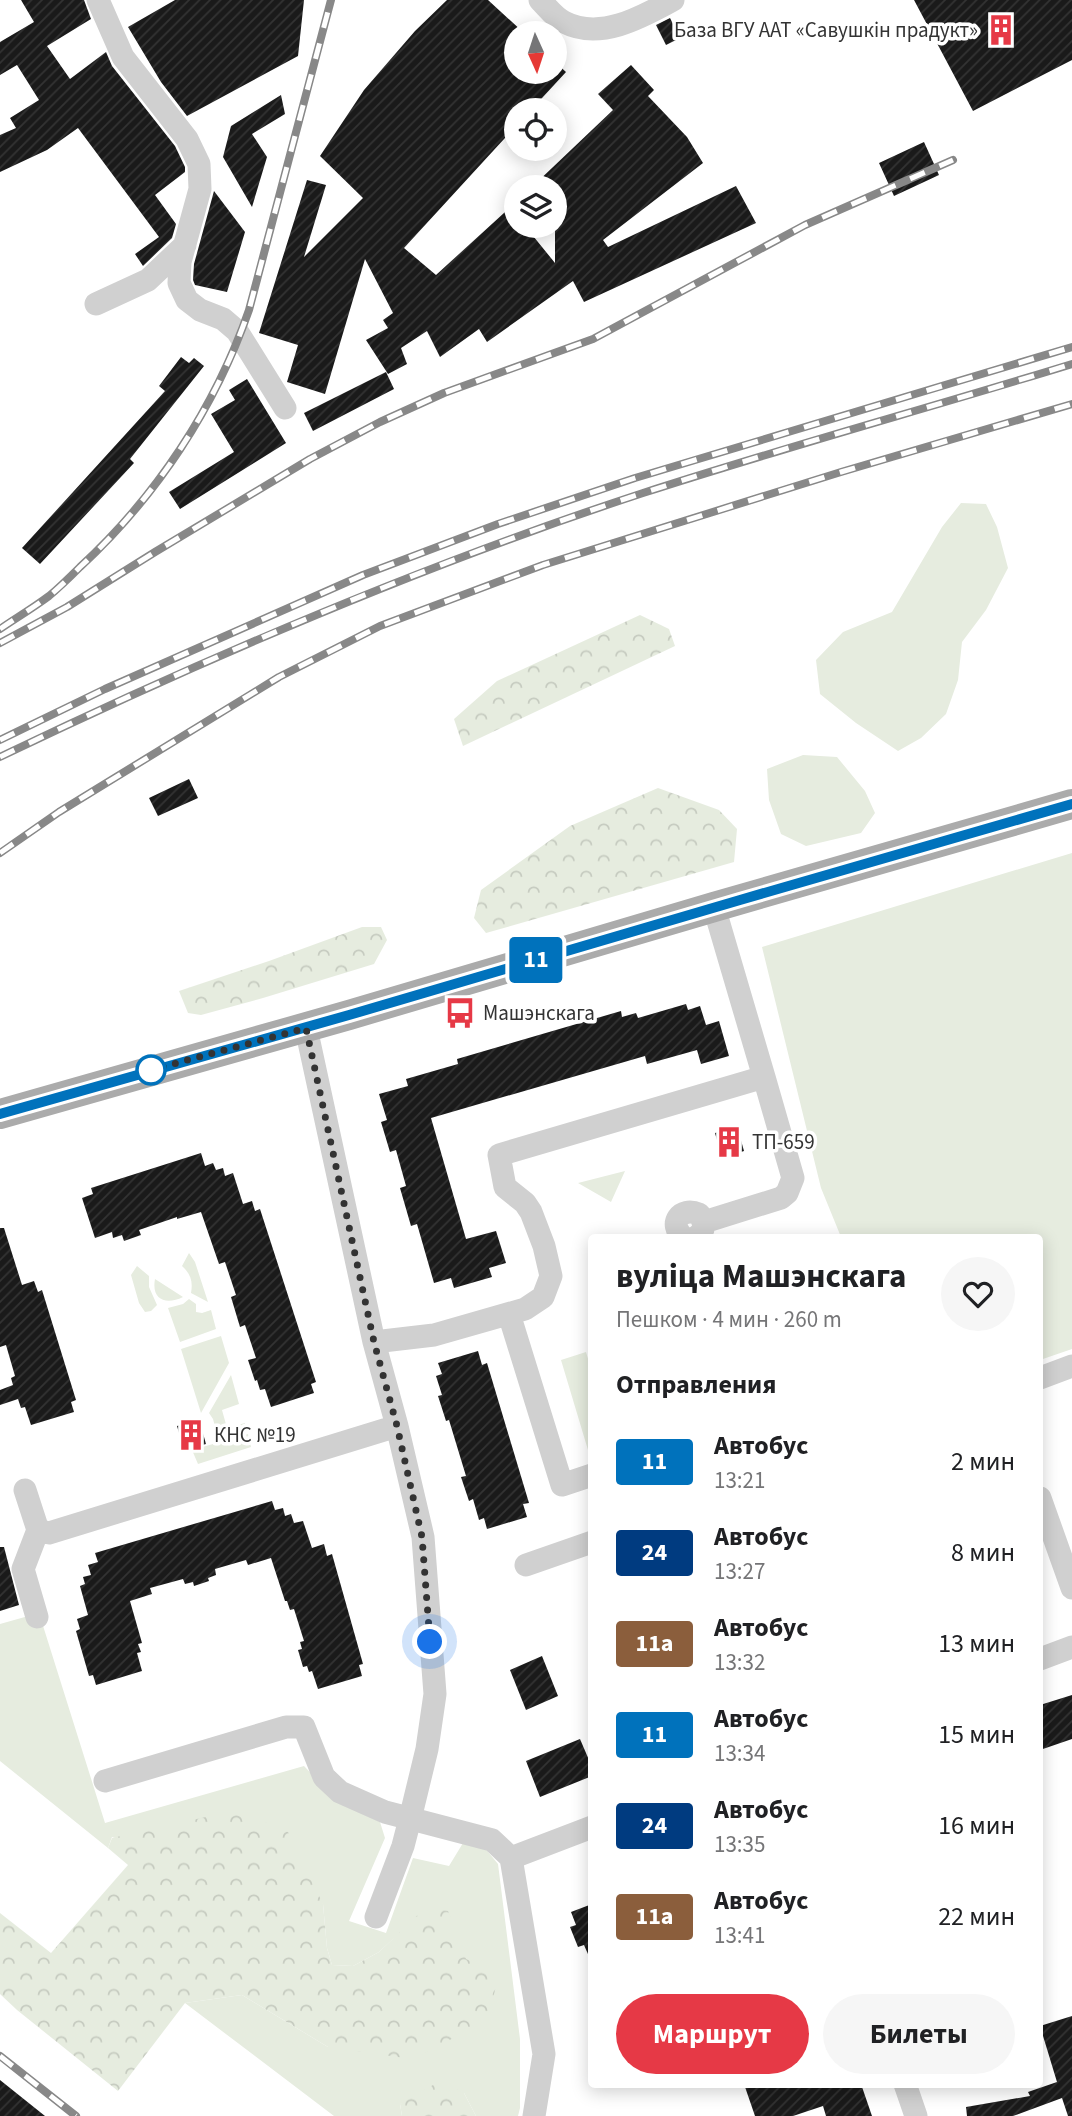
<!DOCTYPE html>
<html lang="ru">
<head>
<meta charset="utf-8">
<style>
	body { margin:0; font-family:"Source Sans 3",sans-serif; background:#f6f6f6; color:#202124; height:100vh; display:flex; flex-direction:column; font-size:26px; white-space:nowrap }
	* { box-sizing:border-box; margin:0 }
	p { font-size:23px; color:#757577 }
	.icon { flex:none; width:38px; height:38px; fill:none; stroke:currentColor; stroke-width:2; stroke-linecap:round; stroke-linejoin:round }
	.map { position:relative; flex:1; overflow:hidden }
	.panel { position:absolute; left:588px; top:1234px; width:455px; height:854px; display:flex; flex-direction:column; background:#fff; border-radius:7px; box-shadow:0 4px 18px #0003 }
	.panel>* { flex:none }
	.badge { padding:0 14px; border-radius:5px; font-size:24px; line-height:46px }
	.needle { width:46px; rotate:177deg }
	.tools { position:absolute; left:504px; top:21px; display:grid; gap:14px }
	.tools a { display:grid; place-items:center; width:63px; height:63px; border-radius:50%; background:#fff; box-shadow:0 4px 18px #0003; font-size:35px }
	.you { position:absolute; width:35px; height:35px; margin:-18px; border:5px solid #fff; border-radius:50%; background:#1a73e8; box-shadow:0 0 0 10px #1a73e833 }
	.map>.badge { position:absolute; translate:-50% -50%; box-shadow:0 0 0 4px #fff }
	h2 { padding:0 28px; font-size:26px; line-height:63px }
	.round { display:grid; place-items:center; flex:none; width:74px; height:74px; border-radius:37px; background:#f6f6f6 }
	.overview { display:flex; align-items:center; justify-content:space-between; height:119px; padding:0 28px }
	h1 { font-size:33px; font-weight:700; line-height:52px }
	.primary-button { display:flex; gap:14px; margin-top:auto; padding:14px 28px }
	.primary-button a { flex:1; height:80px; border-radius:42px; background:#e63946; color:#fff; font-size:28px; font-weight:700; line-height:80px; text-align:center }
	.primary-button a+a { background:#f6f6f6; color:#202124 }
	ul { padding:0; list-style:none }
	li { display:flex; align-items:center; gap:21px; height:91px; padding:0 28px }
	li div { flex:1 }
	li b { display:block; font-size:26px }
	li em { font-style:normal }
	li .badge { min-width:77px; font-weight:700; text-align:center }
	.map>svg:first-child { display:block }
	.green { fill:#e6ecdf }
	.forest { fill:url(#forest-crowns) }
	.building { fill:url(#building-hatch) }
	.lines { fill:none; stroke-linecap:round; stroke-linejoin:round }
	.minor { stroke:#d0d0d0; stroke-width:23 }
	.major { stroke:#ababab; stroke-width:30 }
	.rail-casing { stroke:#888; stroke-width:8 }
	.rail { stroke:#fff; stroke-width:5; stroke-dasharray:16; stroke-linecap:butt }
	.line-casing { stroke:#fff; stroke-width:16 }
	.line { stroke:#0072bc; stroke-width:10 }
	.walk { stroke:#333; stroke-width:7; stroke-dasharray:0 12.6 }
	.stop-dot { fill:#fff; stroke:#0072bc; stroke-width:3.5 }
	.labels { text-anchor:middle; stroke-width:7; stroke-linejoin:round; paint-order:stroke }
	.poi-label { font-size:21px; fill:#333; stroke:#fff; text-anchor:start }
</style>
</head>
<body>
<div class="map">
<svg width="1072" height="2116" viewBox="0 0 1072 2116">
	<defs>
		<pattern id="forest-crowns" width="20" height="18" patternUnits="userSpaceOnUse" patternTransform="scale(1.75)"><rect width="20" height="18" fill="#e6ecdf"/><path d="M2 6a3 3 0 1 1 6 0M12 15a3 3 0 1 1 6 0" fill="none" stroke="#c6cbc0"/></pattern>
		<pattern id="building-hatch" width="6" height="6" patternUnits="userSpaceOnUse" patternTransform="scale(1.75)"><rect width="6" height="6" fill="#1a1a1a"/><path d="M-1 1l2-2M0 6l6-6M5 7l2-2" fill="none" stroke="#333"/></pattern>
	</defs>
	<rect width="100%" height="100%" fill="#fff"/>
	<path class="green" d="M961 503 986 504 997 527 1008 568 986 610 962 642 958 680 946 714 921 738 898 751 856 723 820 694 816 660 843 632 892 612 942 527Z
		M803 755 837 757 865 791 875 813 861 833 806 846 781 834 769 800 767 769Z
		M1072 853V1349L1040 1360V1237H841L821 1188 762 947Z
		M625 1171 611 1202 578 1183Z
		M189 1253 195 1262 208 1302 191 1293C193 1282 191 1274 182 1266Z
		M137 1266 149 1276V1287L157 1305 151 1311 145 1312 139 1303 131 1275Z
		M155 1279 183 1297C167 1305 151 1301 155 1279Z
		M189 1299 196 1304V1312L202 1313 211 1310 216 1329 180 1342 168 1308 183 1304Z
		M221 1336 229 1363 201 1413 181 1349Z
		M586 1352 591 1369 592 1449 588 1450 561 1360Z
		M231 1375 239 1404 222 1410 227 1428 245 1423 246 1429 218 1437 213 1419 209 1413Z
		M248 1434 251 1447 198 1464 192 1450Z
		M39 1613 105 1823 304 1766 335 1798 380 1822 385 1838 349 1921 386 1933 413 1858 449 1866 463 1843 484 1847 498 1864 520 2039V2108L518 2116H476L464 2093 400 2104 402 2116H334L185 2003 242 1995 328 2047 394 1938 379 1952 353 1966 332 1965 327 1948 323 1904 112 1837 108 1848 0 1761V1624Z"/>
	<path class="forest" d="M640 615 669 629 675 646 463 746 454 719 497 681Z
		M658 788 719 810 737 829 734 862 486 933 474 918 481 890 570 826Z
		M362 927H381L387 940 374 964 263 998 201 1015 188 1013 179 991 269 961Z
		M237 1810 288 1832 323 1904 327 1948 332 1965 353 1966 379 1952 426 1907 448 1911 466 1959 499 1975 487 2021 412 2059 328 2047 242 1995 185 2003 118 2091 17 2010 0 1994V1913L51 1953 128 1865 108 1848 112 1838Z
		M440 2081 464 2093 476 2116H402L400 2104Z"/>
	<path class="building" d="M21 0H84L91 19 47 46 70 79 106 52 112 66 175 146 185 167V172L155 195 176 224 172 238 143 266 135 254 159 237 78 128 47 150 0 172V135L16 128 10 118 39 100 17 65 0 75V42L34 22Z
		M175 0H304L298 56 187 116 161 82 128 27Z
		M447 0H488L524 33H516V72H555V62L566 72 531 110H516V126L404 248 436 275 516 202V226H525L555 263V187H532L613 110 598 94 631 65 654 90 648 96 687 137 703 163 603 240 608 247 736 186 756 223 584 302 573 281 487 342 479 329 440 357 427 331 401 348 407 364 388 374 366 340 388 328 383 320 393 313 365 259 325 394 287 382 298 345 259 333 307 180 326 185 304 257 363 198 320 156 364 90 415 31Z
		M914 0H1072V60L973 111Z
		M670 18 680 38 666 45 656 25Z
		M281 95 285 114 252 134 267 157 252 207 223 157 231 126Z
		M924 142 939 175 894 196 879 163Z
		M214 191 245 232 227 292 195 285 193 280 194 264Z
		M181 357 189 363 194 358 204 366 130 459 134 463 40 564 22 548 165 391 159 386Z
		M386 372 394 389 313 431 304 413Z
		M247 379 286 443 180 509 169 492 234 452 211 414 235 400 229 390Z
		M189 779 198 798 158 816 149 798Z
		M686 1004 688 1010 700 1006 706 1025 719 1021 729 1056 701 1064 697 1050 647 1064 645 1056 431 1118 466 1239 496 1231 506 1263 489 1268 492 1277 454 1288 451 1278 434 1283 417 1224 411 1226 400 1188 406 1186 396 1150 390 1152 381 1122 387 1120 379 1094 408 1086 406 1079 458 1064 457 1059 621 1011 622 1017 636 1013 638 1018Z
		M737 1126 744 1151 722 1158 715 1133Z
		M201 1153 205 1166 213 1163 216 1170 223 1168 225 1176 233 1173 243 1204 252 1201 255 1211 260 1209 316 1382 311 1384 314 1393 271 1407 265 1389 260 1390 257 1380 255 1381 248 1360 256 1358 245 1325 240 1327 231 1297 236 1295 225 1262 219 1264 201 1212 177 1219V1217L139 1230 141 1235 124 1241 122 1235 113 1238 112 1232 95 1238 82 1198 93 1194 91 1188Z
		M0 1228H4L22 1285 34 1281 38 1292 42 1290 76 1400 71 1402 74 1412 31 1425 25 1407 21 1408 18 1399 0 1405V1390L13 1385 11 1378 15 1376 6 1345 0 1347Z
		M478 1351 482 1365 487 1363 529 1503 523 1504 527 1517 487 1529 484 1518 479 1520 473 1499 469 1501 461 1477 466 1476 449 1420 446 1421 438 1396 442 1395 436 1376 442 1374 438 1363Z
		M199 1419 206 1444 184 1450 177 1426Z
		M272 1501 275 1510 283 1508 285 1516 291 1514 294 1523 303 1521 312 1548 324 1544 327 1556 332 1554 363 1664 359 1665 362 1676 318 1689 312 1671 309 1672 307 1666 303 1667 298 1650 302 1649 300 1642 304 1641 294 1609 290 1610 287 1601H285L271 1558 248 1565 246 1560 215 1569 216 1575 208 1578 209 1581 194 1586 193 1582 185 1584 183 1579 150 1588 152 1594 130 1601 142 1643 138 1644 141 1652 137 1653 142 1671 96 1685 93 1675 89 1676 76 1631 80 1629 77 1619 88 1615 80 1586 85 1584 83 1577 91 1575 88 1565 98 1562 95 1553Z
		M0 1547H4L19 1605 0 1611Z
		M542 1656 558 1696 526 1710 510 1670Z
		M1072 1695V1739L1040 1750V1705Z
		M580 1739 592 1767V1776L540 1797 526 1761Z
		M592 1904V1961H591L584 1945 578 1947 570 1927 576 1925 571 1912Z
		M1072 2016V2116H1068L1062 2098 1013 2116H967L966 2107 1030 2096 1028 2092 1057 2082 1040 2026Z
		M0 2080 45 2116H0Z
		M744 2084H861L872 2116H826L823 2106 793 2116H755Z"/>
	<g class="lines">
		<path class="minor" d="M98 0 123 57 187 139 199 164 200 189 180 262 179 283 187 300 200 310 223 319 237 331 285 408
			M540 0C548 8 554 17 564 22 600 41 642 17 673 0
			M96 304 148 280 185 245
			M306 1028 374 1342 397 1426 423 1537 435 1694 427 1749 410 1819 403 1846 376 1917
			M704 1222 781 1198 787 1193 793 1178 764 1077
			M683 1237C668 1224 680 1206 699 1214 705 1223 706 1231 696 1237
			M509 1314 562 1485 592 1475
			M374 1342 434 1335 525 1309 543 1297 551 1276 544 1246 531 1212 525 1203 505 1187 499 1155 764 1077 714 907
			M1040 1378 1072 1366
			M25 1490 38 1530 49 1533 397 1426
			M1040 1498 1072 1588
			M526 1565 592 1542
			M37 1617 23 1569 38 1530
			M1040 1659 1072 1647
			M105 1781 286 1727H304L324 1777 340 1792 385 1812 492 1840 511 1858 544 2054 534 2116
			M511 1858 592 1827
			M905 2084 916 2116"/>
		<path class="major" d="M0 1114 349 1015 714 907 1072 804"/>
		<defs>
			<path id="rail" d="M0 629C16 618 33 608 49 596 60 587 70 577 80 567 156 497 215 408 249 310L331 0
				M0 643 67 607 155 552 310 459 380 422 444 393 593 339 805 225 953 160
				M0 740 105 689 363 575 498 524 635 478 1072 347
				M0 757C208 657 423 565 643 493 785 447 929 408 1072 364
				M0 853 59 812 279 677 380 626 543 565 841 472 1072 404
				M0 2056 76 2116"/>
		</defs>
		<use href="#rail" class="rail-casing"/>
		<use href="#rail" class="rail"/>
	</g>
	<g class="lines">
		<defs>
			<path id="line" d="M0 1114 349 1015 740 900 1072 804"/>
		</defs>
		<use href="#line" class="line-casing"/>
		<use href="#line" class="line"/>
		<path class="walk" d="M151 1070 306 1028 374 1342 397 1426 422 1537 430 1642"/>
	</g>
	<defs>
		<symbol id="building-bare" viewBox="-9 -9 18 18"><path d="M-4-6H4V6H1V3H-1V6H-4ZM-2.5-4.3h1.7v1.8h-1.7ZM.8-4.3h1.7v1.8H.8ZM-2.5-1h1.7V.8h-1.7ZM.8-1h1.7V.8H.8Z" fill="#e63946" stroke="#fff" stroke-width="2.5" paint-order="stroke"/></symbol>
		<symbol id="bus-bare" viewBox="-9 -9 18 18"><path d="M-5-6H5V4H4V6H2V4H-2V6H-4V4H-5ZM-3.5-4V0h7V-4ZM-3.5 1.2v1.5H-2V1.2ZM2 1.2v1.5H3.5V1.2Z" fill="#e63946" stroke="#fff" stroke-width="2.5" paint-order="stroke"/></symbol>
	</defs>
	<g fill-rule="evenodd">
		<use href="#building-bare" x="979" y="8" width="44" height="44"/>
		<use href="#bus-bare" x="438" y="991" width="44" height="44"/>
		<use href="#building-bare" x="707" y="1120" width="44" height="44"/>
		<use href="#building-bare" x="169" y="1413" width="44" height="44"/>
	</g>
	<circle class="stop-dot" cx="151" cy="1070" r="14"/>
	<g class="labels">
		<g class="poi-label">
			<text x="978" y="37" text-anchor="end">База ВГУ ААТ «Савушкін прадукт»</text>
			<text x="483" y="1020">Машэнскага</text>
			<text x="752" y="1149">ТП-659</text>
			<text x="214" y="1442">КНС №19</text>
		</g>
	</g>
</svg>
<div class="tools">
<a><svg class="needle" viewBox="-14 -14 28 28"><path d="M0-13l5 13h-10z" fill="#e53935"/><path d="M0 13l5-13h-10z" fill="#757577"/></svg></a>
<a><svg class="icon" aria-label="locate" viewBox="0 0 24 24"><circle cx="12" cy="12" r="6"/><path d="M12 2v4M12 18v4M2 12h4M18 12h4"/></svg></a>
<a><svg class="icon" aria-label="layers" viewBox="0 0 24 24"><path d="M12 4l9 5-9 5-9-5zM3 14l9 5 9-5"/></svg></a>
</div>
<div class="you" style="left:430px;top:1642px"></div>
<b class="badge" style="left:536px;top:960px;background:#0072bc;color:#fff">11</b>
<section class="panel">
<div class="overview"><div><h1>вуліца Машэнскага</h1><p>Пешком · 4 мин · 260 m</p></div><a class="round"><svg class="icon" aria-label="heart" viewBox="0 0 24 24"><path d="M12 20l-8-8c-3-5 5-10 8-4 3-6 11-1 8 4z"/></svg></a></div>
<h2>Отправления</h2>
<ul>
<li><span class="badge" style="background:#0072bc;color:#fff">11</span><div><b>Автобус</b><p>13:21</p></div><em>2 мин</em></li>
<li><span class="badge" style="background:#003b80;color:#fff">24</span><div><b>Автобус</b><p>13:27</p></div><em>8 мин</em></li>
<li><span class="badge" style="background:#8b5e3c;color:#fff">11а</span><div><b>Автобус</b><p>13:32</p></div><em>13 мин</em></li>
<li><span class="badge" style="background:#0072bc;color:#fff">11</span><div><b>Автобус</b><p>13:34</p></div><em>15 мин</em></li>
<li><span class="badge" style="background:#003b80;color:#fff">24</span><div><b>Автобус</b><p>13:35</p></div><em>16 мин</em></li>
<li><span class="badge" style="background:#8b5e3c;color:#fff">11а</span><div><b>Автобус</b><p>13:41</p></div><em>22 мин</em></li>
</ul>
<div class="primary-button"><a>Маршрут</a><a>Билеты</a></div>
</section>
</div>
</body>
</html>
